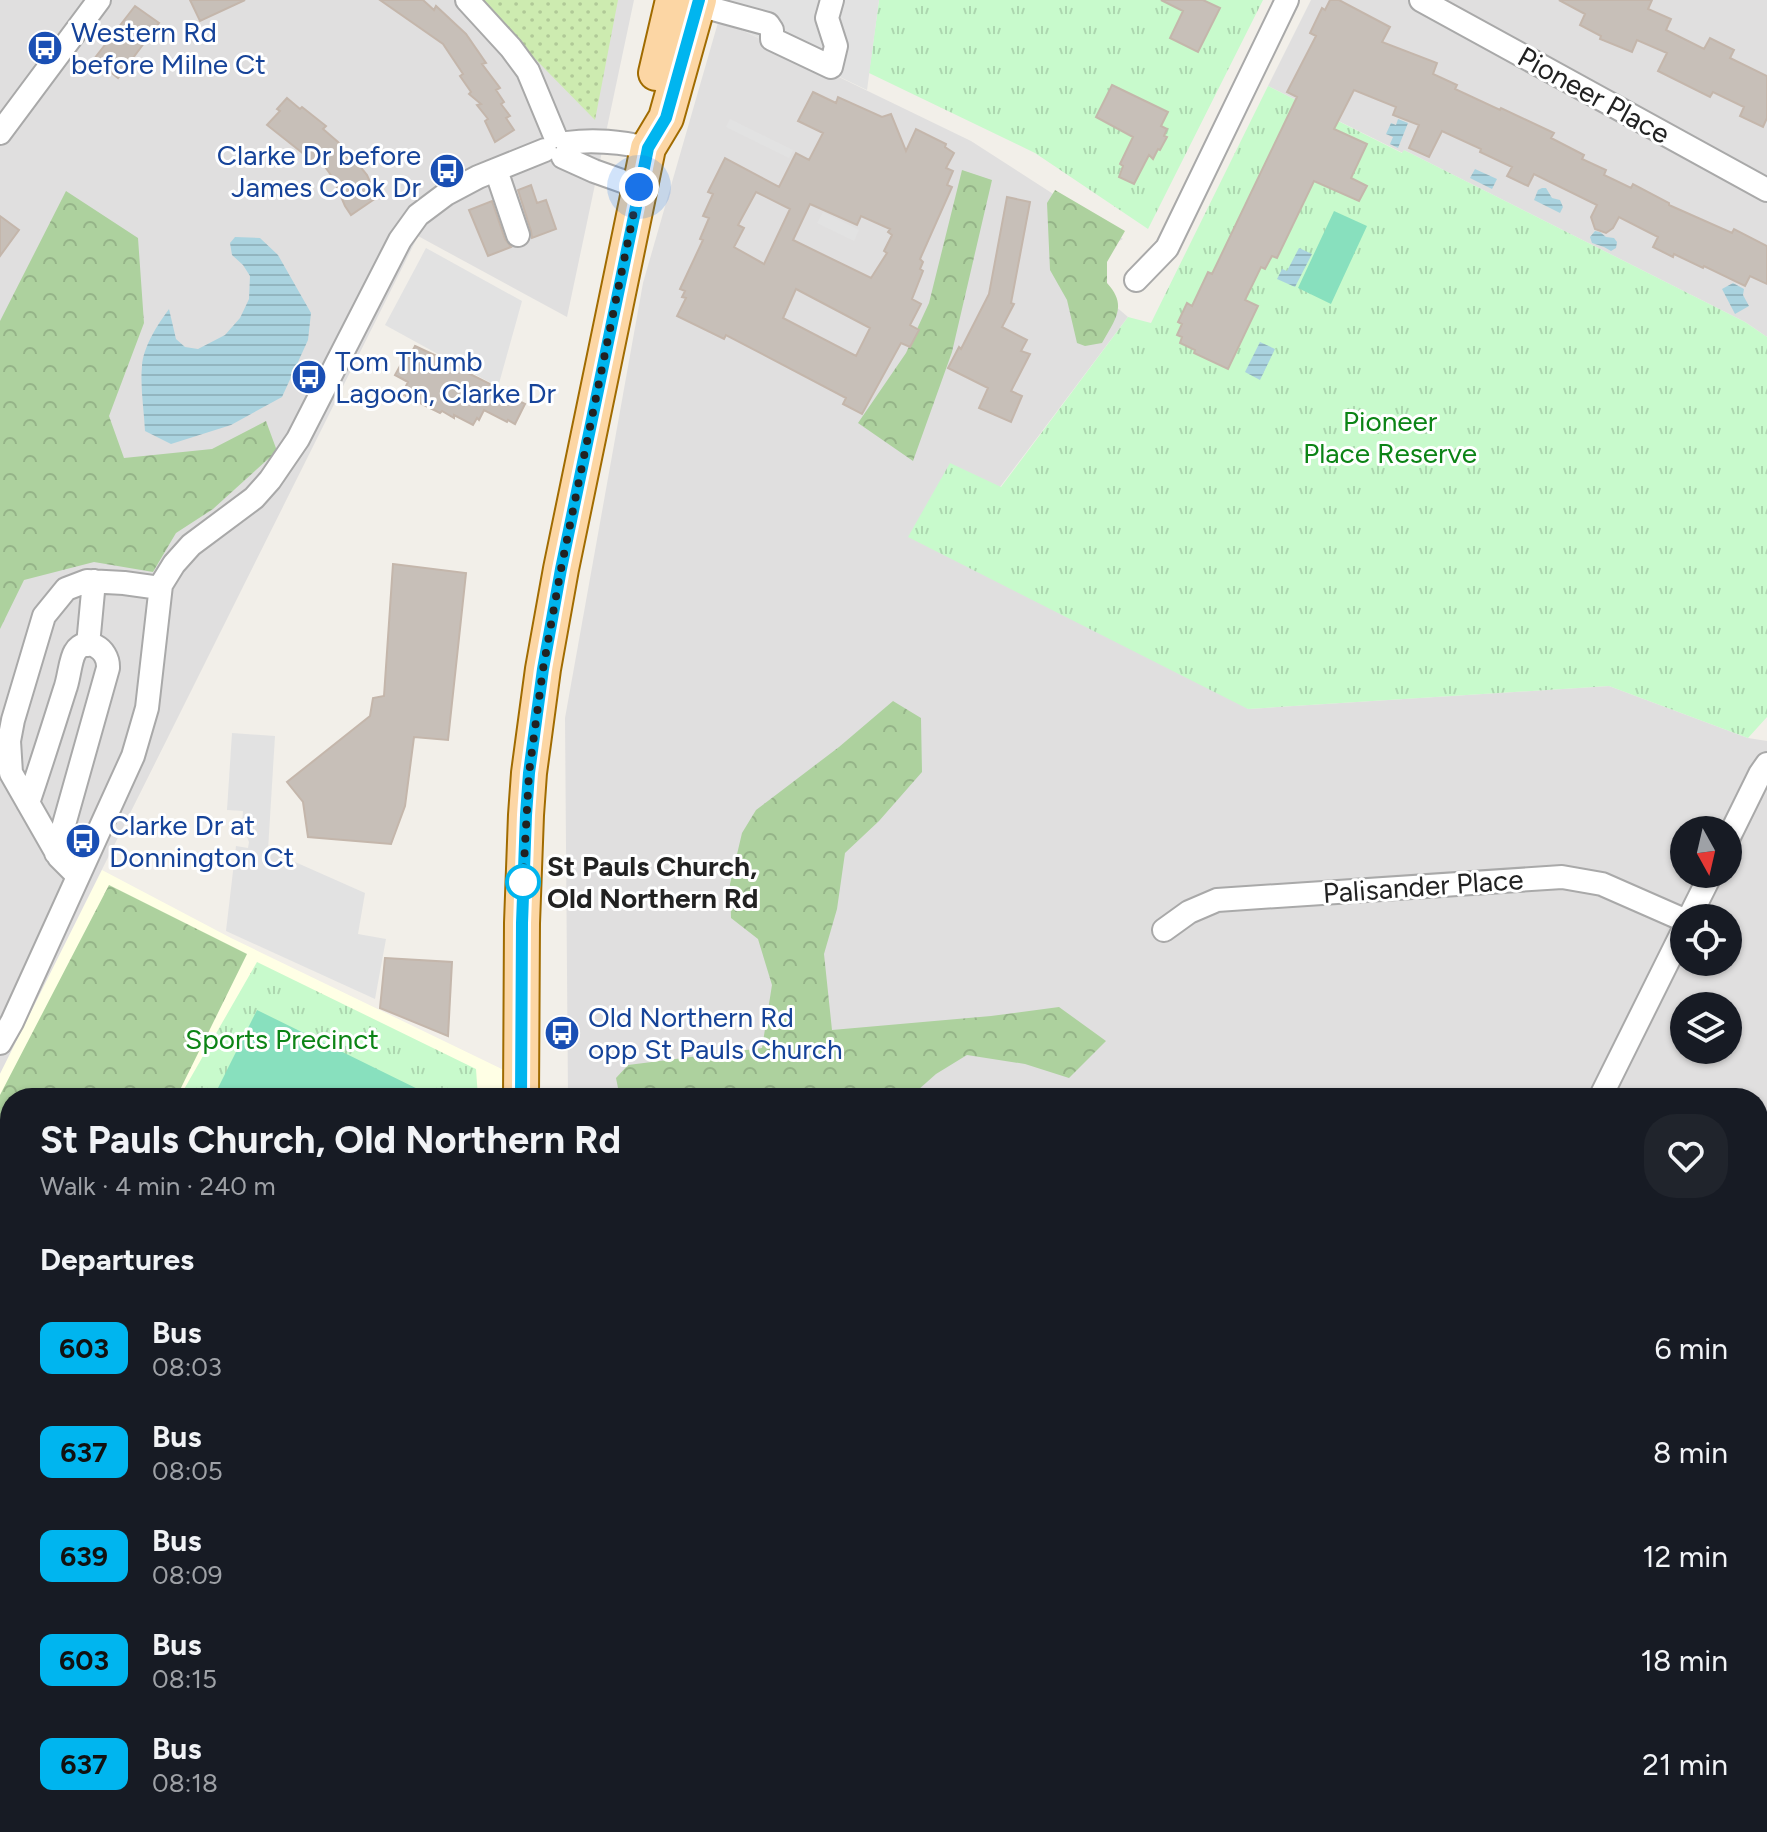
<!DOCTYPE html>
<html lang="en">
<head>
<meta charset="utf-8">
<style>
	body { margin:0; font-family:Figtree,sans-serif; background:#20242c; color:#f1f3f6; height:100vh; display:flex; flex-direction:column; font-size:30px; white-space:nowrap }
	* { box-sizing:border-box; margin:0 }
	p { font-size:26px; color:#9ea1a6 }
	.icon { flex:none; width:44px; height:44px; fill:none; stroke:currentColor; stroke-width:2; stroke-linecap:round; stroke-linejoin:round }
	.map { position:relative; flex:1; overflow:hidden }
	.details { position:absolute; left:0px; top:1088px; width:1768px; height:744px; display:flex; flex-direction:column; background:#171b24; border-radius:32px 32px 0 0; box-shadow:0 2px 6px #0004 }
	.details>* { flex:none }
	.badge { padding:0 16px; border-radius:12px; font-size:28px; line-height:52px }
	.needle { width:52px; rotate:172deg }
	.controls { position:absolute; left:1670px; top:816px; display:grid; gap:16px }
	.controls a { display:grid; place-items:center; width:72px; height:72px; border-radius:50%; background:#171b24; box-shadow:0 2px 6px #0004; font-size:40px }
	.you { position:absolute; width:40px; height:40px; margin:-20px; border:6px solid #fff; border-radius:50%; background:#1a73e8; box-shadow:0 0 0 12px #1a73e833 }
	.map>.badge { position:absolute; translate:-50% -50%; box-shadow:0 0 0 4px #fff }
	h2 { padding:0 40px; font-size:30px; line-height:72px }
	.round { display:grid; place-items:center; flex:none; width:84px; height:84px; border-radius:32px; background:#20242c }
	.summary { display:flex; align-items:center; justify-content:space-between; height:136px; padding:0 40px }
	h1 { font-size:38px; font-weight:700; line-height:60px }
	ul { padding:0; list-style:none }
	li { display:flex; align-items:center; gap:24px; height:104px; padding:0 40px }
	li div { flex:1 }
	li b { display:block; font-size:30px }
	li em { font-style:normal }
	li .badge { min-width:88px; font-weight:700; text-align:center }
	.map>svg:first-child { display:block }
	.residential { fill:#e0dfdf; fill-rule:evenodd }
	.education { fill:#ffffe5 }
	.grass { fill:url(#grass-dots) }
	.forest { fill:url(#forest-crowns) }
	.park { fill:url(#park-tufts) }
	.pitch { fill:#88e0be }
	.parking { fill:#e2e2e2 }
	.water { fill:url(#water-rules) }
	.building { fill:#c7bfb8; stroke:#c4b6ab; stroke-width:2; fill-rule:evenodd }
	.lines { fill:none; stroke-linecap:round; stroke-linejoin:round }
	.pedestrian-casing { stroke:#a9a9a9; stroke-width:20 }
	.minor-casing { stroke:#a9a9a9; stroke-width:26 }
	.tertiary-casing { stroke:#a9a9a9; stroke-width:32 }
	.primary-casing { stroke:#a06b00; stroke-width:38 }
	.pedestrian { stroke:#fff; stroke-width:16 }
	.minor { stroke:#fff; stroke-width:22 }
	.tertiary { stroke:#fff; stroke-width:28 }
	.primary { stroke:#fcd6a4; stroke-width:34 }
	.line-casing { stroke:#fff; stroke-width:18 }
	.line { stroke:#00b5ef; stroke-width:12 }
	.walk { stroke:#222; stroke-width:8; stroke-dasharray:0 14.4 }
	.stop-dot { fill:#fff; stroke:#00b5ef; stroke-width:4 }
	.labels { text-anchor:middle; stroke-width:6; stroke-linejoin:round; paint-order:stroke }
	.transit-label { font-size:28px; fill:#164399; stroke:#fff; text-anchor:start }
	.street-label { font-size:28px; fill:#222; stroke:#fff }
	.park-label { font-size:28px; fill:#0c8416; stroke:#fff }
	.stop-label { font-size:28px; font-weight:bold; fill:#222; stroke:#fff; text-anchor:start }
</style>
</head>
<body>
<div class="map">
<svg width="1767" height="1832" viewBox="0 0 1767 1832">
	<defs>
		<pattern id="grass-dots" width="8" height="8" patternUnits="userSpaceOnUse" patternTransform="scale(2)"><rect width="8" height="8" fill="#cdebb0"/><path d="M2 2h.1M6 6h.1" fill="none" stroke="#b0c997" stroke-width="1.8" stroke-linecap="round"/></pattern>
		<pattern id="forest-crowns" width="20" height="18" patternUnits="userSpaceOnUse" patternTransform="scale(2)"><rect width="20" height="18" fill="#add19e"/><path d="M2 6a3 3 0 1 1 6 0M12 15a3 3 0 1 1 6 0" fill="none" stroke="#95b388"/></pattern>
		<pattern id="park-tufts" width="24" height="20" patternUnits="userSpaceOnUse" patternTransform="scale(2)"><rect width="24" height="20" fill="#c8facc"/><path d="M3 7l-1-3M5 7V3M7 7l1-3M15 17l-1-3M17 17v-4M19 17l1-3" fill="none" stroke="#acd6af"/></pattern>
		<pattern id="water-rules" width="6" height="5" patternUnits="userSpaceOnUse" patternTransform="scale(2)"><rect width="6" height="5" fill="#aad3df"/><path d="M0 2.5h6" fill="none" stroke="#92b5bf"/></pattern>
	</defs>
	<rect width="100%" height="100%" fill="#f2efe9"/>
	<path class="residential" d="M0 0H634L567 317 418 236 0 1074Z
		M1311 0H1767V337L1745 322 1404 150 1403 153 1268 86Z
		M719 19 971 141 1123 239 1112 245 1103 256 1107 299 1128 317 1000 487 1248 709 1609 686 1748 738 1767 741V1832H1024L1027 1822H1758V1098H568L565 718 643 283ZM1684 830H1728V874H1684ZM1684 918H1728V962H1684ZM1684 1006H1728V1050H1684Z"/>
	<path class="education" d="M102 870 231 938 508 1072V1098H10V1822H490L491 1832H0V1074Z"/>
	<path class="grass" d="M477 0H618L595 120 490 13Z"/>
	<path class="forest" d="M962 170 992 180 952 352 913 461 858 423 906 353 929 303Z
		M1055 190 1125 231 1107 262V283C1128 306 1115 319 1102 343L1085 346 1077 343 1067 300 1050 270 1047 203Z
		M66 191 138 238 144 323 109 416 124 458 212 449 266 421 277 451 213 509 176 533 153 572 94 562 24 580 0 629V321Z
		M893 701 921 718 922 772 879 821 845 853 837 909 824 954 832 1030 991 1016 1059 1007 1106 1041 1069 1078 1025 1064 967 1055 936 1074 909 1098H620L616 1078 628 1065 762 1048 772 985 758 939 731 918 730 884 742 833 756 810 839 747Z
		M109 885 247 954 176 1098H10V1439L0 1459V1095Z"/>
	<path class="park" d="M879 0H1263L1148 229 1035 153 869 73Z
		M1268 86 1402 153 1404 150 1745 322 1767 337V717L1748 738 1609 686 1248 709 908 537 950 463 1001 487 1128 317 1151 323Z
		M257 962 476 1069 478 1098H179Z
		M10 1389V1751L0 1745V1403Z
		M287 1822H370L364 1832H309Z"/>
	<path class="pitch" d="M1334 211 1367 226 1331 304 1298 288Z
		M257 1010 434 1097 433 1098H213Z
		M10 1484V1708L0 1703V1501Z"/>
	<path class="parking" d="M724 0H879L867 90 719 19Z
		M730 119 793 150 789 158 726 127Z
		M823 212 859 230 854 241 817 223Z
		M426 248 522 301 498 387 385 325Z
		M232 733 275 736 268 850 365 893 358 934 386 939 375 999 226 931 236 846 248 848 249 842 242 825 243 811 227 810Z
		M436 1822H490L491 1832H429Z"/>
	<path class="water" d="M1398 119 1408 123 1398 148 1390 144 1393 137 1386 134 1391 123 1396 125Z
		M1475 169 1497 179 1492 189 1470 178Z
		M1542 188H1546L1552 198 1560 200 1563 207 1560 213 1534 200 1538 190Z
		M1595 231 1600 232 1606 237 1614 238 1617 242 1616 248 1611 251 1604 247 1592 243 1590 237Z
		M235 237 260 238 278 255 311 313 308 340 282 397 231 425 171 444 145 431C144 410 140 387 142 366 143 347 158 324 169 309L176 339 185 347 198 349 225 335 240 318 249 299 250 276 243 265 232 255 230 243Z
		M1299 248 1312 254 1295 287 1277 279 1282 269 1287 271Z
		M1733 283 1744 289 1743 295 1749 306 1735 314 1722 289Z
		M1260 342 1275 349 1260 380 1245 372Z"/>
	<path class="building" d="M190 0H245L200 21Z
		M380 0H423L434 10 436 6 466 34 486 63 482 64 500 88 496 90 504 102 501 104 510 116 506 118 514 130 495 142 485 121 488 119 477 105 481 104 469 94 471 92 460 76 463 74 443 44Z
		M1161 0H1203L1220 8 1198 52 1170 38 1183 11Z
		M1330 0H1339L1390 27 1382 42 1437 63 1433 74 1457 85 1455 89 1500 110 1501 108 1554 133 1551 138 1584 155 1582 159 1606 170 1604 175 1631 188 1633 184 1669 203V205L1732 233 1734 229 1767 246V284L1750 276 1745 286 1704 266 1703 268 1674 254 1673 257 1653 247 1658 237 1619 217 1613 228 1606 233 1595 229 1591 217 1597 205 1534 174 1528 186 1507 176 1512 167 1480 152 1481 149 1442 131 1429 157 1409 148 1419 125 1393 115 1396 107 1354 90 1334 129 1367 144 1351 178 1367 186 1359 201 1314 181 1277 258 1272 256 1265 269 1261 267 1245 300 1258 306 1228 369 1194 353 1195 350 1180 343 1182 337 1177 335 1182 324 1178 322 1187 303 1192 306 1208 272 1212 274 1297 97 1287 92 1316 36 1310 33 1322 8 1325 10Z
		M1559 0H1652L1648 9 1671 19 1666 30 1704 49 1710 38 1734 50 1730 58 1767 76V118L1763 127 1740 116 1744 107 1713 92 1710 97 1658 71 1667 53 1637 40 1632 52 1600 39 1601 36 1580 25 1585 14Z
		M135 6 159 23 118 78 94 59Z
		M1112 85 1168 112 1161 126 1167 129 1164 136 1167 137 1160 150 1158 149 1153 159 1149 155 1134 184 1119 177 1123 166 1120 164 1133 137 1096 117Z
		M813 92 836 103 838 97 882 117 891 114 906 151 916 129 946 144 945 147 954 153 946 168 953 171 947 185 952 187 920 259 923 262 920 269 923 271 912 299 921 304 910 325 919 330 910 347 901 343 862 414 843 404 846 398 726 335 724 339 677 316 686 298 682 297 685 291 680 289 703 240 700 239 709 218 703 216 713 194 708 192 725 158 779 187 796 153 809 160 823 133 798 121ZM756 192 790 209 764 264 734 247 744 228 738 225ZM810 204 857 225 861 216 890 229 888 232 892 235 884 251 887 253 871 278 793 240ZM796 289 870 328 856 356 783 318Z
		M287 98 300 109 302 107 326 126 323 129 338 142 351 160 354 159 367 175 371 184 368 186 376 198 351 215 345 206 333 178 318 157 314 162 267 125 280 111 277 109Z
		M531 185 537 203 546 200 556 229 532 238 531 231 518 190Z
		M1007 197 1030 202 1011 303 1014 304 1002 327 1027 340 1021 351 1030 354 1011 391 1022 396 1011 422 979 408 988 388 948 368 959 347 961 349 989 294Z
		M492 201 505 239 511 247 488 256 469 210Z
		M0 216 19 230 0 256Z
		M415 346 467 370 466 372 520 399 519 401 525 404 515 424 508 420 507 422 484 410 479 420 477 418 473 425 454 415V418L442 411 440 413 402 394 408 382 395 375 405 357 408 359Z
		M393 564 466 573 448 740 414 737 405 806 391 844 308 837 303 802 287 782 370 716 373 698 384 696Z
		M385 958 452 962 448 1036 380 1008Z"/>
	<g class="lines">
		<defs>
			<path id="pedestrian" d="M52 1832 61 1824
				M133 1832 137 1822"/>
			<path id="minor" d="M467 0 511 48 528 71 555 136
				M1421 0 1767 190
				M698 5 768 24 772 30V39L831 67 836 46 827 18 832 0
				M0 133 99 0
				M567 143C595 139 620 142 648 148
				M563 157 594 171 639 187
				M496 170 518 235
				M1136 280 1167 248 1287 0
				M88 645 94 581
				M28 803C41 765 53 727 65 689 69 679 70 660 75 652 85 635 109 648 108 668L56 853
				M1728 839 1760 774 1767 764
				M78 876 59 857 11 773 9 741 13 720 44 616 66 589 87 581 124 583 160 588
				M1689 918 1711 874
				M1164 930 1189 912 1217 900 1562 877 1602 884 1684 920
				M0 1043 12 1022 133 756 147 708 161 585 174 564 191 545 254 498 270 480 298 439 400 240 418 215 446 194 478 177 545 150
				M1600 1098 1684 929
				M1758 1382 1767 1362
				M1758 1744 1767 1747
				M1249 1832 1254 1822"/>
			<path id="tertiary" d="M1141 1822 1161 1832"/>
			<path id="primary" d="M656 73 673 0
				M521 1098 522 923 526 815 529 773 543 669 561 569 648 148 666 118 699 0
				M579 1822 580 1832"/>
		</defs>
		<use href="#pedestrian" class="pedestrian-casing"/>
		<use href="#minor" class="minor-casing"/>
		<use href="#tertiary" class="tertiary-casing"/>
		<use href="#primary" class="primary-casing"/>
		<use href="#pedestrian" class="pedestrian"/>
		<use href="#minor" class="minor"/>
		<use href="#tertiary" class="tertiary"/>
		<use href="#primary" class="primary"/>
	</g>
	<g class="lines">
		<defs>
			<path id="line" d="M521 1098 522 923 526 815 529 773 543 669 561 569 644 168 648 148 666 118 699 0"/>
		</defs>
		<use href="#line" class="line-casing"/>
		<use href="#line" class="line"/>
		<path class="walk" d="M523 882 529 773 543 669 561 569 639 187"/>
	</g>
	<defs>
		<symbol id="bus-disc" viewBox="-11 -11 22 22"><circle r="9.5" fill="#1a4fb4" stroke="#fff"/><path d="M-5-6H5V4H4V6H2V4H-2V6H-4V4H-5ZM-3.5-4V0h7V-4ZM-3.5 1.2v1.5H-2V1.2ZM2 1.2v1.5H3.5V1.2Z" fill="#fff"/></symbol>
	</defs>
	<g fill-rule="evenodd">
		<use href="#bus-disc" x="25" y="28" width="40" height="40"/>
		<use href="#bus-disc" x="427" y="151" width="40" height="40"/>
		<use href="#bus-disc" x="289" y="357" width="40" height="40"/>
		<use href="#bus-disc" x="63" y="821" width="40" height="40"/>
		<use href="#bus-disc" x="542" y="1013" width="40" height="40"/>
	</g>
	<circle class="stop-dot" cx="523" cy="882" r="16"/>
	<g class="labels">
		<g class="transit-label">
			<text x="71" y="42">Western Rd<tspan x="71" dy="32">before Milne Ct</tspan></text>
			<text x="421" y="165" text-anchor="end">Clarke Dr before<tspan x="421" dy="32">James Cook Dr</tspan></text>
			<text x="335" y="371">Tom Thumb<tspan x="335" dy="32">Lagoon, Clarke Dr</tspan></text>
			<text x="109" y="835">Clarke Dr at<tspan x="109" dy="32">Donnington Ct</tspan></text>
			<text x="588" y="1027">Old Northern Rd<tspan x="588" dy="32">opp St Pauls Church</tspan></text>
		</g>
		<g class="street-label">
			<text transform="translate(1594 95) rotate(29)" y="10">Pioneer Place</text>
			<text transform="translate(1423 886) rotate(-4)" y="10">Palisander Place</text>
		</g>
		<g class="park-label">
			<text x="1390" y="431">Pioneer<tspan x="1390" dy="32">Place Reserve</tspan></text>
			<text x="282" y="1049">Sports Precinct</text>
		</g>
		<g class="stop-label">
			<text x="547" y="876">St Pauls Church,<tspan x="547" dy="32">Old Northern Rd</tspan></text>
		</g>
	</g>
</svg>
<div class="controls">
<a><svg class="needle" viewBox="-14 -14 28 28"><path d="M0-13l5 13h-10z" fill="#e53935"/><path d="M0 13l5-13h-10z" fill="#9ea1a6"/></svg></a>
<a><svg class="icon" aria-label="locate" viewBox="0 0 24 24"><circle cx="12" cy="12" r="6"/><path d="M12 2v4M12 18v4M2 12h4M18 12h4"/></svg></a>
<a><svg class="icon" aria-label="layers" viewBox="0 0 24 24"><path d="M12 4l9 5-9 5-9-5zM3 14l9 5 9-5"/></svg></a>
</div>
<div class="you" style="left:639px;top:187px"></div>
<section class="details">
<div class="summary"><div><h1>St Pauls Church, Old Northern Rd</h1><p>Walk · 4 min · 240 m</p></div><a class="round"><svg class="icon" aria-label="heart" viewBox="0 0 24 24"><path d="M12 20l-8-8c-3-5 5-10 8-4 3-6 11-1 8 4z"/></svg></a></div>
<h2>Departures</h2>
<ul>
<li><span class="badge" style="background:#00b5ef;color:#111">603</span><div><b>Bus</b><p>08:03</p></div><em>6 min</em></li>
<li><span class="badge" style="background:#00b5ef;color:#111">637</span><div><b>Bus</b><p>08:05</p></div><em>8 min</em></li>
<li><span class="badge" style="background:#00b5ef;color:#111">639</span><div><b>Bus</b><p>08:09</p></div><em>12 min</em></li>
<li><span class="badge" style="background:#00b5ef;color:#111">603</span><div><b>Bus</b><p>08:15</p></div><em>18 min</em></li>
<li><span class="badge" style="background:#00b5ef;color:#111">637</span><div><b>Bus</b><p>08:18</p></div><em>21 min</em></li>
</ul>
</section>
</div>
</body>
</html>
